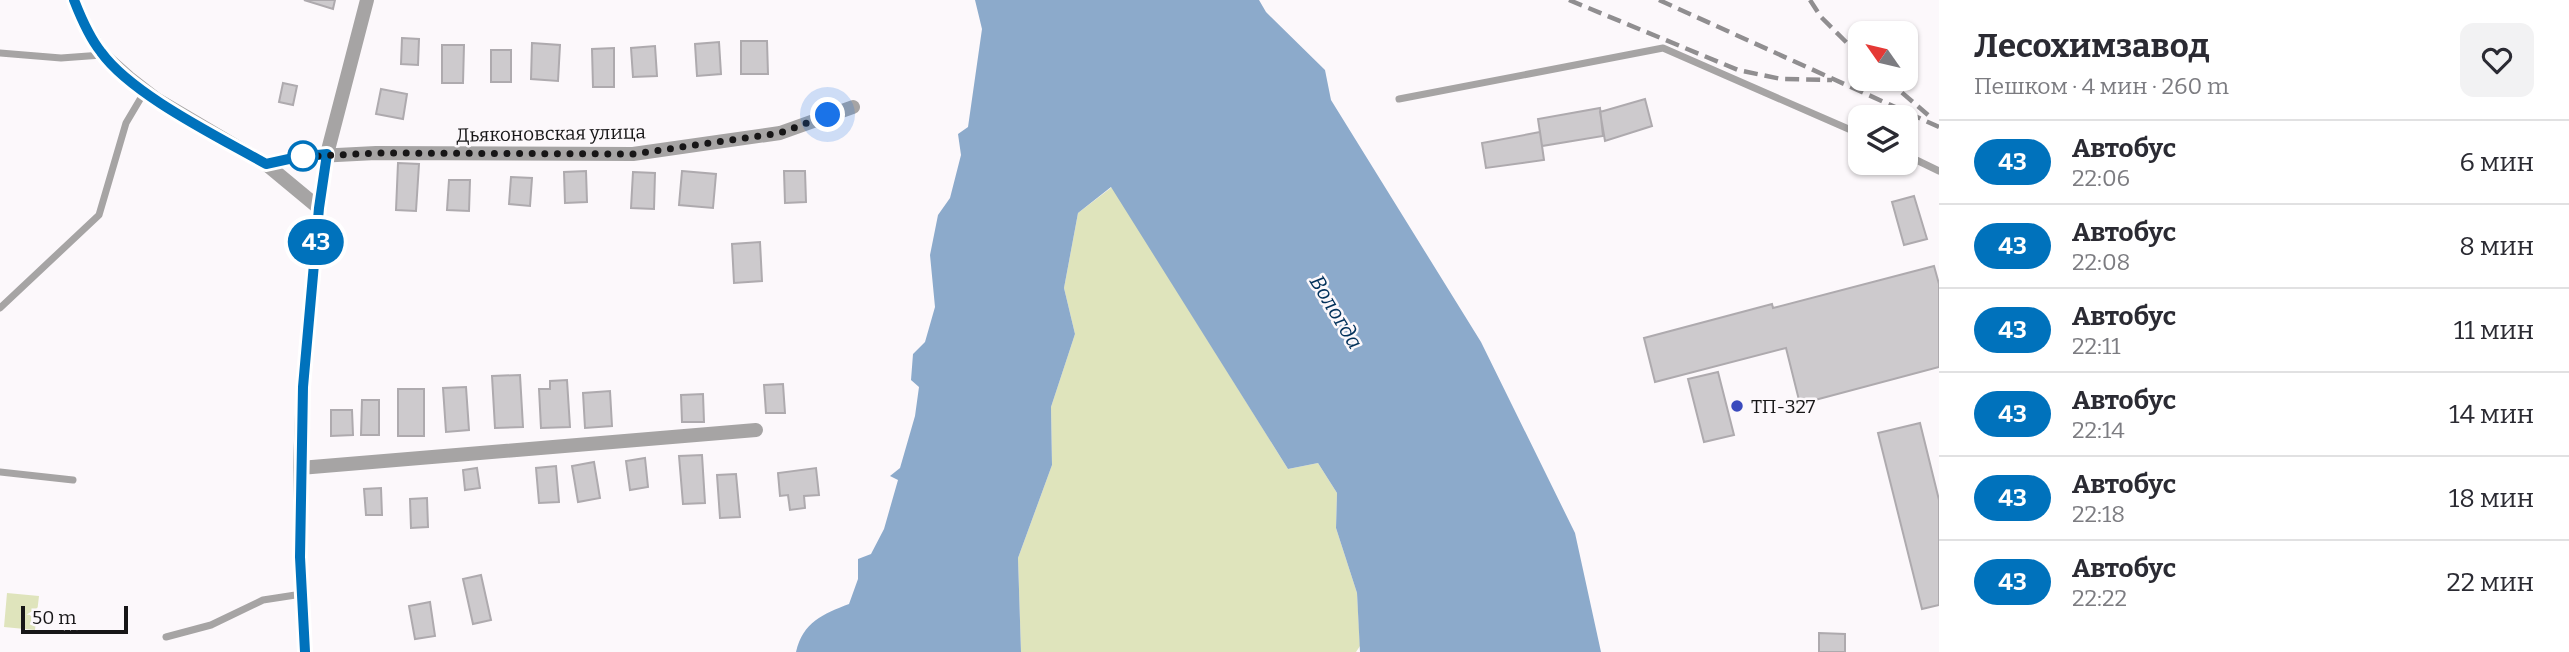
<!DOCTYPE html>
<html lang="ru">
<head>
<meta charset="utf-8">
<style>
	body { margin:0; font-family:Bitter,serif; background:#f2f2f3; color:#2b2b33; height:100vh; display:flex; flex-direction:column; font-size:26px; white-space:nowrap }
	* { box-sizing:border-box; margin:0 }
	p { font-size:23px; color:#7c7c81 }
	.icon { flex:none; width:38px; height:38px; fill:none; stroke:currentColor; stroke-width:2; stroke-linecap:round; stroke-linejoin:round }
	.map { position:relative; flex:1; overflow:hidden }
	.drawer { display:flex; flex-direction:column; background:#fff; width:630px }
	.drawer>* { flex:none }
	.badge { padding:0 14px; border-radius:23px; font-size:24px; line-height:46px }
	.needle { width:46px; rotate:304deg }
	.tools { position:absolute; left:1848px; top:21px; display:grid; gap:14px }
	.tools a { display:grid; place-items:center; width:70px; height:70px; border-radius:14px; background:#fff; box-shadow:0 2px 5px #0004; font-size:35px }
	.scale { position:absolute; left:21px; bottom:18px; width:107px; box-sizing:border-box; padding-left:7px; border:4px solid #171617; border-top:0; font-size:19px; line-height:24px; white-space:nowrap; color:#171617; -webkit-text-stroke:5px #fcf8fb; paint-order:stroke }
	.you { position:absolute; width:35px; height:35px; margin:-18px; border:5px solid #fff; border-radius:50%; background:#1a73e8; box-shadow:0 0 0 10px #1a73e833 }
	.map>.badge { position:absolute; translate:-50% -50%; box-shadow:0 0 0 4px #fff }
	.round { display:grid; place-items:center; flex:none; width:74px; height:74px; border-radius:14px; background:#f2f2f3 }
	.summary { display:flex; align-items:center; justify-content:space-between; height:119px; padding:0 35px }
	h1 { font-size:33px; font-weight:700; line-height:52px }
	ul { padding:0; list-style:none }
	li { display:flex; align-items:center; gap:21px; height:84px; padding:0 35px; border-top:2px solid #e1e1e2 }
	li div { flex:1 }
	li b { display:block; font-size:26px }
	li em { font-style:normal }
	li .badge { min-width:77px; font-weight:700; text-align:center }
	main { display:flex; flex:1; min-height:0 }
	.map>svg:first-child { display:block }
	.green { fill:#dfe4bc }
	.water { fill:#8caacb }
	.building { fill:#cdcacd; stroke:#aeaaae; stroke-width:2 }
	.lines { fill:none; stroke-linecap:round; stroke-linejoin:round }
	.service { stroke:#a6a4a4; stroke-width:7 }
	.minor { stroke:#a6a4a4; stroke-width:14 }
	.rail { stroke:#908e90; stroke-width:4.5; stroke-dasharray:14 7; stroke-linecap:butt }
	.line-casing { stroke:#fff; stroke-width:16 }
	.line { stroke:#0072bc; stroke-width:10 }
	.walk { stroke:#171617; stroke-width:7; stroke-dasharray:0 12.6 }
	.stop-dot { fill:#fff; stroke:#0072bc; stroke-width:3.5 }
	.poi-dot { fill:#3a4abd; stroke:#fcf8fb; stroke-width:2.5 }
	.labels { text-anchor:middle; stroke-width:5; stroke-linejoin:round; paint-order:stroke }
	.street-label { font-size:19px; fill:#171617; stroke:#fcf8fb }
	.poi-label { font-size:19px; fill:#171617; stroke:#fcf8fb; text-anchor:start }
	.water-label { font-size:21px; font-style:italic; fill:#02315a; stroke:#fcf8fb }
</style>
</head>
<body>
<main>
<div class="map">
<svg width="1939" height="652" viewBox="0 0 1939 652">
	<rect width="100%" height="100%" fill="#fcf8fb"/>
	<path class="green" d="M1112 187 1288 469 1318 463 1337 493 1336 528 1357 593 1360 646 1356 652H1021L1018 558 1052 465 1051 407 1075 334 1064 288 1078 213Z
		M7 593 39 596 35 630 4 627Z"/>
	<path class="water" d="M975 0H1259L1266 12 1325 70 1331 100 1481 342 1575 533 1601 652H1360L1357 593 1336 528 1337 493 1318 463 1288 469 1111 187 1078 213 1064 288 1075 334 1051 407 1052 465 1018 558 1021 652H796C803 622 823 614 849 604L858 579V559L871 554 884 529 898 480 890 476 900 468 915 416 919 387 911 380 913 354 925 342 935 307 930 255 938 215 950 198 961 155 958 134 968 127 982 29Z"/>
	<path class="building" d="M304 0H335L333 9Z
		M402 38 419 39 418 65 401 64Z
		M741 41H767L768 74H741Z
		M719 42 721 74 697 76 695 44Z
		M532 43 560 45 558 81 531 79Z
		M442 45H464L463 83H442Z
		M655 46 657 76 633 77 631 48Z
		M614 48V87H593L592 49Z
		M491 50H511V82H491Z
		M283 83 297 86 293 105 279 102Z
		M381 89 407 94 403 119 376 114Z
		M1645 99 1652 126 1605 141 1600 112Z
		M1600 108 1603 136 1542 146 1538 119Z
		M1540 132 1544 160 1486 168 1482 143Z
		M398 163 419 164 416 211 396 210Z
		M586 171 587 202 565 203 564 172Z
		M682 171 716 174 713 208 679 205Z
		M784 171H805L806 202 785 203Z
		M633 172 655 173 654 209 631 208Z
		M511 177 532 178 530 206 509 204Z
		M449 180H470L469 211 447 210Z
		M1914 196 1927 239 1904 245 1892 202Z
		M760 242 762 281 734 283 732 244Z
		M1934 266 1939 284V367L1800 404 1786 348 1655 382 1644 338 1772 304 1773 308Z
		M1718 372 1734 435 1704 442 1688 379Z
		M520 375 523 427 495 428 492 376Z
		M567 380 570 427 541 428 539 389H550V381Z
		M783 384 785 413H766L764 385Z
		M466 387 469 430 446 432 443 388Z
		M398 389H424V436H398Z
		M610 391 612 426 585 428 583 393Z
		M703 394 704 422H682L681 395Z
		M362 400H379V435H361Z
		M331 410H352L353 435 331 436Z
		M1920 423 1939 500V605L1922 609 1878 433Z
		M702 455 705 503 683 504 679 456Z
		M645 458 648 487 630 490 626 461Z
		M594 462 600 498 578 502 572 466Z
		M556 466 559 502 539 503 536 468Z
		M477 468 480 488 465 490 463 470Z
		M816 468 819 495 804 496 805 508 790 510 788 495 780 496 778 473Z
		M736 474 740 517 720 518 717 475Z
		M381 488 382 515H366L364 489Z
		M427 498 428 527 411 528 410 499Z
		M481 575 491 620 473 624 463 579Z
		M430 602 435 636 415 639 409 606Z
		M1819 633 1845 634V652H1819Z"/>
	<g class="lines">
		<path class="service" d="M0 53 61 58 102 55
			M1399 99 1663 48 1860 134
			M1906 155 1939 171
			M0 308 99 215 126 123 145 91
			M0 472 73 480
			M166 637 211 625 263 600 302 594"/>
		<path class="minor" d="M74 0 87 29 102 54 129 78 156 99 266 164 319 208
			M266 164 298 157 376 153 633 154 780 133 853 107
			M300 468 756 430
			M305 652 300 557V468L303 387 319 208 327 154 367 0"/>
		<path class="rail" d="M1569 0 1738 70 1781 79 1832 80
			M1659 0 1939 127
			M1810 0 1821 17 1860 56
			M1886 79 1928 115"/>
	</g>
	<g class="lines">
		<defs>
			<path id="line" d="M74 0C81 18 89 37 101 52 132 95 219 137 266 164L298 157 327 154 319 208 303 387 300 557 305 652"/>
		</defs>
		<use href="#line" class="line-casing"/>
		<use href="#line" class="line"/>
		<path class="walk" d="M303 156 298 157 376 153 633 154 780 133 828 115"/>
	</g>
	<circle class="stop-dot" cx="303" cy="156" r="14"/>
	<circle class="poi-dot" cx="1737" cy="406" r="7"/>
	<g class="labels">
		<g class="street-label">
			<text transform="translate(551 133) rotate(-1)" y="7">Дьяконовская улица</text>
		</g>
		<g class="poi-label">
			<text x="1751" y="413">ТП-327</text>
		</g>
		<g class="water-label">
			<text transform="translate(1336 312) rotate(59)" y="7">Вологда</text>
		</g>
	</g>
</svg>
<div class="tools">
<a><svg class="needle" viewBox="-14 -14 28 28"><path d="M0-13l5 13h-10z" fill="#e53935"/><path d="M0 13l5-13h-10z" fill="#7c7c81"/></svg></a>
<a><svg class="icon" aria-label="layers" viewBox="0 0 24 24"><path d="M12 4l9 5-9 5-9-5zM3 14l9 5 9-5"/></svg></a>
</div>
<div class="scale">50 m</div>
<div class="you" style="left:828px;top:115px"></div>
<b class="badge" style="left:316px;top:242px;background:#0072bc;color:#fff">43</b>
</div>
<section class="drawer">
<div class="summary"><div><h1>Лесохимзавод</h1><p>Пешком · 4 мин · 260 m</p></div><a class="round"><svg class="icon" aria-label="heart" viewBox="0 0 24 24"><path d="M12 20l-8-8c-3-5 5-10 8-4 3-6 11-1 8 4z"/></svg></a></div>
<ul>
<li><span class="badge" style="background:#0072bc;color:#fff">43</span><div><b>Автобус</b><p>22:06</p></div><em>6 мин</em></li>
<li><span class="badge" style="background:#0072bc;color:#fff">43</span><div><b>Автобус</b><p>22:08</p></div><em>8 мин</em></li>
<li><span class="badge" style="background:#0072bc;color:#fff">43</span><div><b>Автобус</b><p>22:11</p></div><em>11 мин</em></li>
<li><span class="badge" style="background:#0072bc;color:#fff">43</span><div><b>Автобус</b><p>22:14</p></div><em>14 мин</em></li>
<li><span class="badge" style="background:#0072bc;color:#fff">43</span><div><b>Автобус</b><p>22:18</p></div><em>18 мин</em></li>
<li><span class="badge" style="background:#0072bc;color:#fff">43</span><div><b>Автобус</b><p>22:22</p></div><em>22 мин</em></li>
</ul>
</section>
</main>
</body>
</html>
